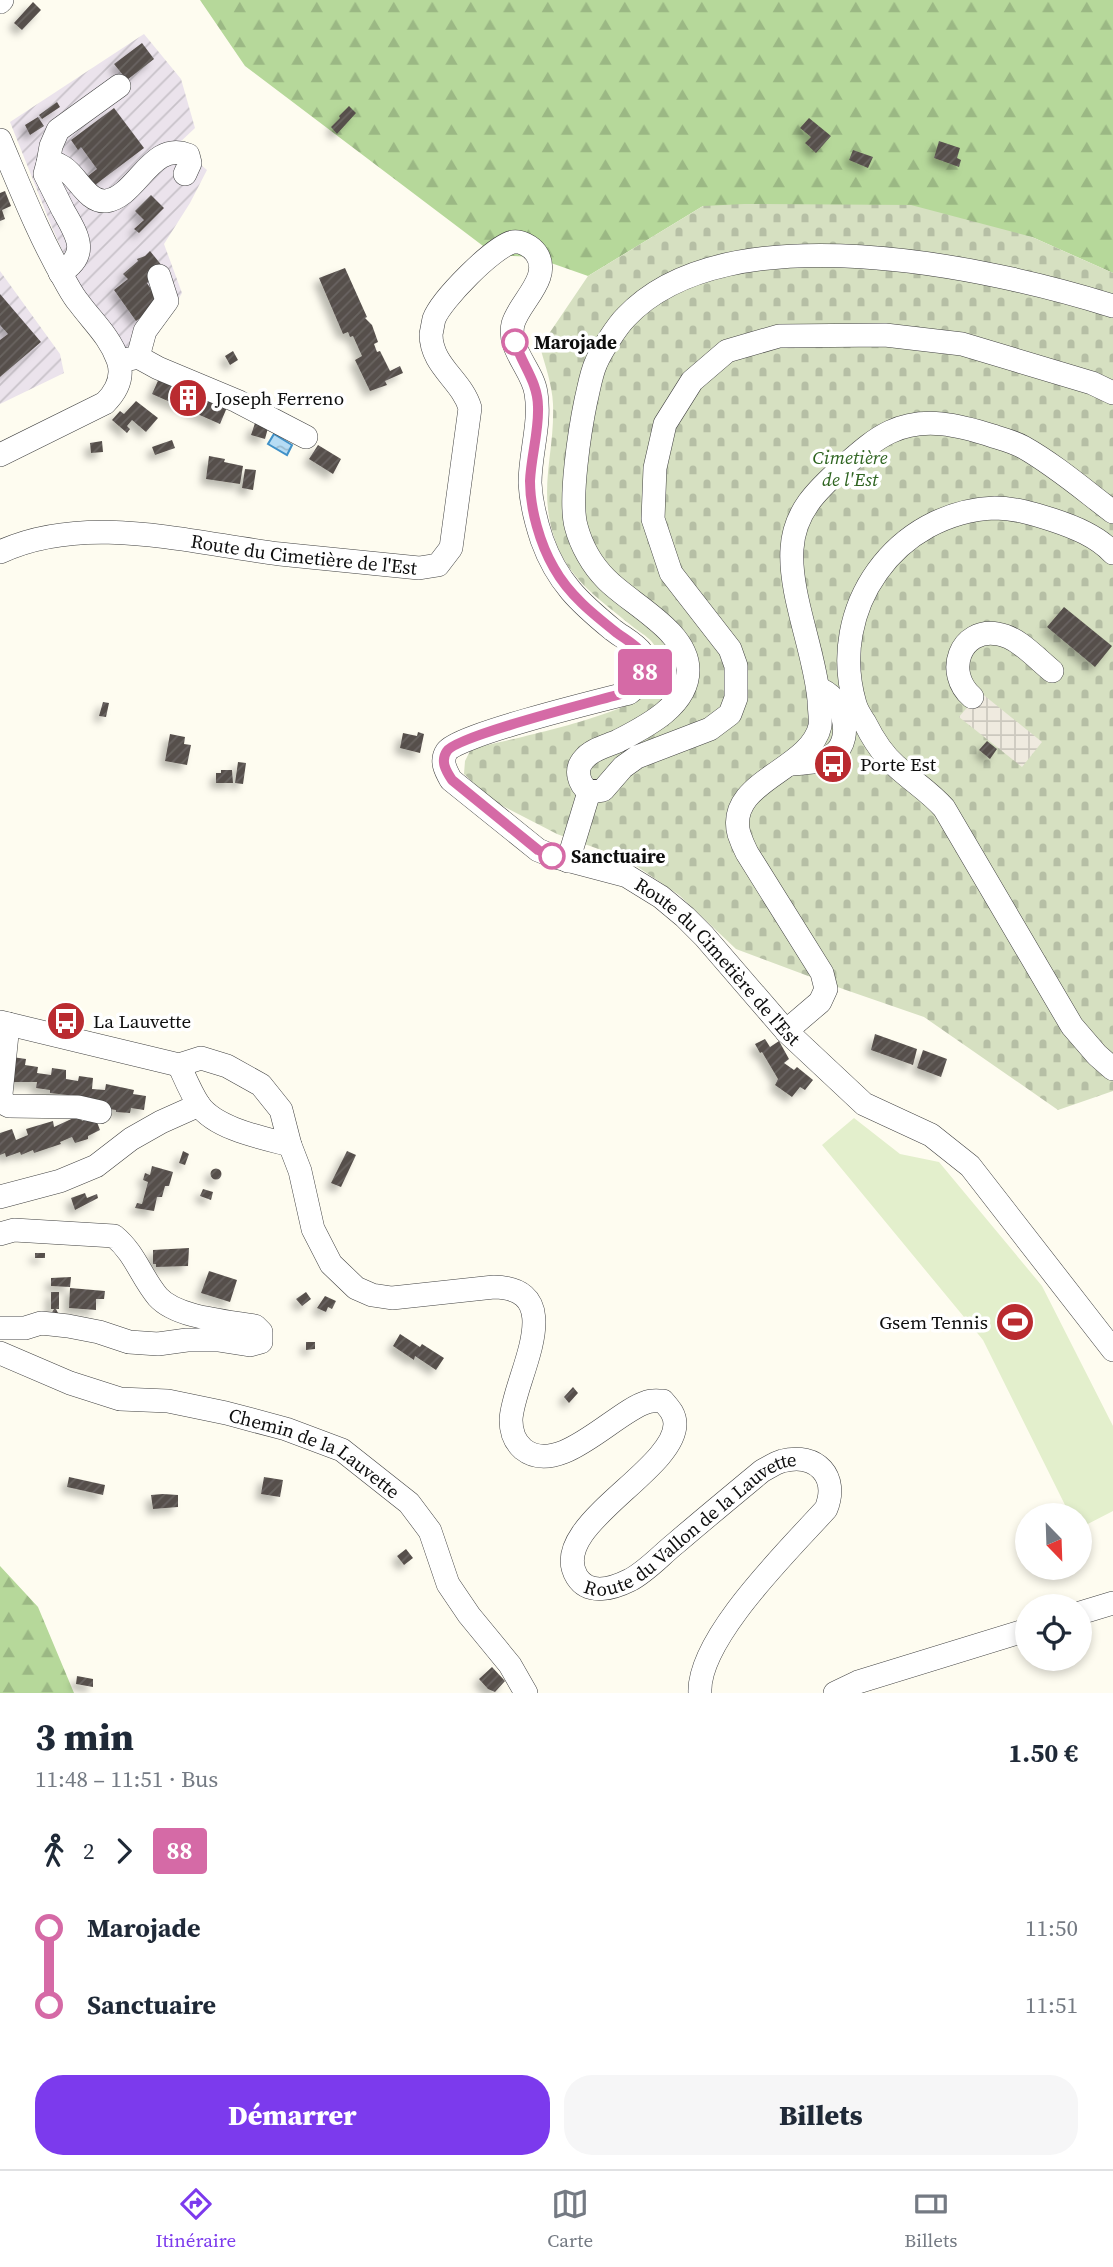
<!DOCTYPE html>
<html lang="fr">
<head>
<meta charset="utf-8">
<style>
	body { margin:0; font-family:"Source Serif 4",serif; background:#f6f6f7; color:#1f2937; height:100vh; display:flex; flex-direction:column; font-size:26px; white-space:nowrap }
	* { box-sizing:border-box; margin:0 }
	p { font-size:23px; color:#747a83 }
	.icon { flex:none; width:38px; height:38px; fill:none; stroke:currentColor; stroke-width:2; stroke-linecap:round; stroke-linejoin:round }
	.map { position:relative; height:1693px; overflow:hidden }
	.drawer { display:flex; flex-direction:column; background:#fff; flex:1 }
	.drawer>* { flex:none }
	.badge { padding:0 14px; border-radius:5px; font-size:24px; line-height:46px }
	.needle { width:46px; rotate:157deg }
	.tools { position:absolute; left:1015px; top:1503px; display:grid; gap:14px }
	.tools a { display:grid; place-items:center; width:77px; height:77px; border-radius:50%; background:#fff; box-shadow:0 4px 10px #0003; font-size:35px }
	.map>.badge { position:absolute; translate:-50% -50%; box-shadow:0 0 0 4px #fff }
	.legs { display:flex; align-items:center; gap:10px; height:77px; padding:0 35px; font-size:23px }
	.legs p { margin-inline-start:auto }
	.headline { display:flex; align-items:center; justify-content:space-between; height:119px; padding:0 35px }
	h1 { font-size:38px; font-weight:800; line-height:52px }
	.button { display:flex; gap:14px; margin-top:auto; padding:14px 35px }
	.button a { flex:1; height:80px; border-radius:28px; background:#7c3aed; color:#fff; font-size:28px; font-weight:800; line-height:80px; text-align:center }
	.button a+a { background:#f6f6f7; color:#1f2937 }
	ul { padding:0 35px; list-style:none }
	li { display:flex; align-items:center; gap:24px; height:77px; font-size:26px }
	li i { display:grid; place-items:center; width:10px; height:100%; margin:0 9px; background:currentColor }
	li i::after { content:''; width:18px; height:18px; margin:-9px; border:5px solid; border-radius:50%; background:#fff }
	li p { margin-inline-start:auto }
	li:first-child i { background:linear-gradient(#0000 50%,currentColor 0) }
	li:last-child i { background:linear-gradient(currentColor 50%,#0000 0) }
	.tab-bar { display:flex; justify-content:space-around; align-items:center; height:98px; border-top:2px solid #e0e1e3; background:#fff; font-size:19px; color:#747a83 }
	.tab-bar a { display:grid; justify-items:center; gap:4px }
	.tab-bar .on { color:#7c3aed }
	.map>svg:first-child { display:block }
	.industrial { fill:url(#industrial-furrows) }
	.forest { fill:url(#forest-firs) }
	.cemetery { fill:url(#cemetery-stones) }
	.pitch { fill:#e3efcc }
	.plaza { fill:url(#plaza-grid) }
	.water { fill:url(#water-ripples); stroke:#4091c8; stroke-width:2 }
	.building { fill:url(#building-hatch); filter:url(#shadow) }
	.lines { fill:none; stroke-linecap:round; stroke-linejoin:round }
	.minor-casing { stroke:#414141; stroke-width:24 }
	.minor { stroke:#fff; stroke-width:23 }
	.line-1-casing { stroke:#fff; stroke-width:16 }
	.line-1 { stroke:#d56aa6; stroke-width:10 }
	.stop-1-dot { fill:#fff; stroke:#d56aa6; stroke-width:3.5 }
	.labels { text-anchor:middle; stroke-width:7; stroke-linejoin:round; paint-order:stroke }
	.stop-label { font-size:19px; font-weight:bold; fill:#0e0e0e; stroke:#fff; text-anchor:start }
	.poi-label { font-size:19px; fill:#0e0e0e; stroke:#fff; text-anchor:start }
	.park-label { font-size:19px; font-style:italic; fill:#2e6420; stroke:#fff }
	.street-label { font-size:19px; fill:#0e0e0e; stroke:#fff }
</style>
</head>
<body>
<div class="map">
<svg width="1113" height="1693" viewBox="0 0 1113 1693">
	<defs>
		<pattern id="industrial-furrows" width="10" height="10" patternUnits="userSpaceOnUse" patternTransform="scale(1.75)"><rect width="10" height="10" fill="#ebe3ec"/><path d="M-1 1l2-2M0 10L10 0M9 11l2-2" fill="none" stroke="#c8c2c9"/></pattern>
		<pattern id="forest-firs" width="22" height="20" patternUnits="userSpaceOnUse" patternTransform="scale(1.75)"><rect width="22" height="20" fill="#b6d89a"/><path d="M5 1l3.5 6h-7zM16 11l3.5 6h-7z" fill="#9bb884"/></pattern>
		<pattern id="cemetery-stones" width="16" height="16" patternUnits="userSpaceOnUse" patternTransform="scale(1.75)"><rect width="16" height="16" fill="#d6e0c1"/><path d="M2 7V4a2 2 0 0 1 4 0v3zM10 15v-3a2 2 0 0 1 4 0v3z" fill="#b6bfa5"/></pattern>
		<pattern id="plaza-grid" width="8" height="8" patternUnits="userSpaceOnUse" patternTransform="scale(1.75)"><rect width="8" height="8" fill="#efeadf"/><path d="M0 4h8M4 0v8" fill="none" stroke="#ccc8be"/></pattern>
		<pattern id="water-ripples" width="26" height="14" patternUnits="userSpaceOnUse" patternTransform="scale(1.75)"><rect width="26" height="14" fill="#b6dcf4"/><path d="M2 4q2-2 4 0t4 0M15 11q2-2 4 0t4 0" fill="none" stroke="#9bbcd0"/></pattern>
		<pattern id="building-hatch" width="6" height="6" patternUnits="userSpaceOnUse" patternTransform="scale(1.75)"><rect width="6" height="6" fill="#564f4b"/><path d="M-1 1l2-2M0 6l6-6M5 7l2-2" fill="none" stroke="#696461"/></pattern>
		<filter id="shadow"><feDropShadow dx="-5.5" dy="5.5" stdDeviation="3.5" flood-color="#0004"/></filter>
	</defs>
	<rect width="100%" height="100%" fill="#fefcf0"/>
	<path class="industrial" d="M144 34 181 79 195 128 177 145 207 170 190 203 164 244 182 293 150 347 129 355 80 290 51 225 10 122Z
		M0 271 60 354 64 373 0 404Z"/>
	<path class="forest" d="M200 0H1113V273L1032 237 703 206 588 276 534 257 495 255 245 66Z
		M0 1566 38 1607 74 1693H0Z"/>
	<path class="cemetery" d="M744 204 911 205 1032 237 1113 273V1091L1058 1110 924 1017 843 989 736 949 679 895 626 859 557 834 493 801 464 774 465 761 471 749C507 740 636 714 655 687 664 674 662 654 652 642 647 636 638 631 632 626 604 603 574 583 559 550 535 494 555 458 553 404 552 384 545 365 540 347L588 276 703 206Z"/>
	<path class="pitch" d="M854 1118 900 1154 939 1162 1042 1286 1113 1426V1511L1080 1528V1516L1070 1515 983 1340 822 1145Z"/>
	<path class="plaza" d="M980 692 1042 742 1022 767 959 717Z"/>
	<path class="water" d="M274 434 292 445 287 455 268 444Z"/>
	<path class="building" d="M33 2 41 10 22 30 14 23Z
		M142 43 154 59 127 80 114 64Z
		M57 102 60 107 42 119 39 115Z
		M349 106 356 113 337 134 331 127 340 118 339 116Z
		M114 108 144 148 91 188 84 179 97 169 81 147 78 150 71 140Z
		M38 117 44 126 30 135 25 125Z
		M809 118 831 136 816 153 805 143 811 137 800 128Z
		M939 141 960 148 957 158 961 160 959 167 934 158Z
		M853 150 873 157 868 168 849 160Z
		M5 191 11 206 2 210 5 219 0 221V193Z
		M151 195 164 208 139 233 134 229 144 220 135 211Z
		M150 251 163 267 148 278 150 281 147 283 160 303 136 321 114 290 128 279 123 274 138 261 137 259 145 256Z
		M345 268 367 317 365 318 372 325 378 342 374 344 377 352 380 351 390 371 400 366 403 373 385 381 387 385 370 391 355 360 362 356 353 336 350 337 348 332 343 334 319 278Z
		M0 294 41 342 0 377V340L8 334 0 325Z
		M233 351 238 360 230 365 225 356Z
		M161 374 228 405 220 424 152 394Z
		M136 401 158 418 146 432 132 420 127 426 130 429 127 433 112 420 120 411 124 414Z
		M255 423 268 428 265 439 251 435Z
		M172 440 175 448 155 455 152 447Z
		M102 441 103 452 91 453 90 443Z
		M318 445 341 459 333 474 309 459Z
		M209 456 225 459 224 462 243 466 240 484 206 479Z
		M245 469 256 470 253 490 242 488Z
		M1064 607 1112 646 1095 667 1047 627Z
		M103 702 109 703 106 717 99 716Z
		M418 732 424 734 420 753 400 748 403 733 417 736Z
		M170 734 185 737 184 744 191 745 187 765 165 761Z
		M987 741 997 749 990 759 979 750Z
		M238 762 246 763 243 784 235 783Z
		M221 770H232L233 783H216V773H221Z
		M875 1034 917 1049 913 1065 871 1050Z
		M765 1039 770 1047 779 1041 789 1059 784 1063 794 1070 797 1067 813 1080 805 1090 800 1087 792 1097 775 1085 778 1079 762 1052 760 1053 755 1044Z
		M923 1050 947 1059 941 1077 917 1068Z
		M12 1057 26 1059 25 1065 38 1067 37 1073 51 1075 52 1068 66 1070V1079L78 1081 79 1076 93 1078 92 1089 105 1090 106 1084 134 1090 133 1094 146 1096 144 1110 131 1108 130 1113 116 1112V1110L103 1108 76 1096 50 1093V1090L36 1088 37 1082H10Z
		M80 1115 82 1121 95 1117 100 1130 88 1136V1139L75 1143 72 1137 60 1142 61 1144 34 1153 33 1150 21 1155 20 1152 6 1157 5 1153 0 1155V1133L12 1129 16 1140 28 1135 26 1129 53 1121 54 1127Z
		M183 1151 189 1154 185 1165 179 1163Z
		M347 1151 356 1155 341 1187 331 1183Z
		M152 1166 173 1172 169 1186H165L162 1197H157L154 1211 135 1208 137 1203 142 1204 148 1182 143 1180 145 1173 150 1175Z
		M210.5 1174a5.5 5.5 0 1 1 11 0a5.5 5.5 0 1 1-11 0Z
		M203 1189 213 1192 211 1200 200 1196Z
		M85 1193 87 1198 97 1194 98 1198 75 1210 71 1198Z
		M189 1248 188 1266 156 1267V1264H153V1250Z
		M35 1253H45V1258H35Z
		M209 1271 237 1280 230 1302 201 1293Z
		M71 1277 70 1287 51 1286V1278Z
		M70 1288 105 1291 104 1299H96V1310L69 1308Z
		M51 1292H59V1309H56L59 1315 51 1314 54 1309H51Z
		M306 1292 311 1299 302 1306 296 1299Z
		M325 1296 336 1301 332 1309 328 1307 326 1312 317 1308Z
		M400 1334 420 1347 422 1344 444 1358 436 1370 415 1356 414 1360 393 1346Z
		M306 1342H315V1349L306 1350Z
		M573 1387 578 1393 569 1403 564 1397Z
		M69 1477 105 1485 103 1495 67 1487Z
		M264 1477 283 1480 280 1497 261 1494Z
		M163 1494 178 1495V1507L153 1509 151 1495Z
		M406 1549 413 1558 404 1565 397 1556Z
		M492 1667 505 1681 495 1692 488 1689 479 1679Z
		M77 1676 93 1679V1687L76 1684Z"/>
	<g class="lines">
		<defs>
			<g id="minor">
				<path d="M0 2 2 0"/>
				<path d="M0 140C20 187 39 236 65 281 69 288 73 296 79 303 93 322 110 337 118 360 124 377 117 391 105 403L0 455"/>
				<path d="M48 163 51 146 58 130 119 86"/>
				<path d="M60 273C91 254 77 235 63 210 57 198 51 186 45 174L48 163C52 164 56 163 59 165 76 172 86 203 106 201 137 197 151 140 188 155L190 163 185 174"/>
				<path d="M1113 306C989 267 727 210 626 317 617 326 601 351 596 363 591 374 589 388 586 400 580 429 569 499 576 526 581 545 592 565 606 579 630 604 688 631 688 670 688 706 645 727 618 741 607 746 592 749 584 759 574 770 579 784 589 792L603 790 623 767 637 757 710 729 730 714 736 698V666L730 649 671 573 653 519 655 468 665 424 692 381 727 351 779 336 885 335 962 344 1092 383 1113 393"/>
				<path d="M138 357 158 368 237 401 306 437"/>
				<path d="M125 360 138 357 145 331 167 301 159 276"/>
				<path id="s1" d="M0 552C86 512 190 543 280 554 326 559 372 563 419 568L438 565 451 548 470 408C462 380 431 366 431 334 432 330 433 323 434 319 441 300 494 246 513 242 521 241 531 246 536 253 553 277 519 302 513 324 507 349 533 370 536 393 541 423 530 453 530 483 531 502 536 522 542 540 557 582 580 603 613 630 622 637 636 644 642 653 652 669 642 684 629 693 601 700 458 735 447 751 440 761 446 771 451 780L538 850 555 857 627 876 661 897 685 917 704 936 786 1031 864 1104 931 1135 970 1166 1113 1350"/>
				<path d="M1113 553C1097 536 1074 527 1053 520 1034 514 1015 508 995 508 896 512 827 608 855 704 857 711 861 717 865 723 873 739 882 754 896 766 912 781 930 792 944 808L1072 1026 1097 1055 1113 1069"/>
				<path d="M972 697C944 673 960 627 998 634 1018 637 1037 659 1052 671"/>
				<path d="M790 764C804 763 823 763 834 754 855 737 842 695 818 689"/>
				<path d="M568 861 589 792"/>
				<path id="s2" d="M0 1022 179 1065 201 1058 227 1066 261 1085 281 1110 290 1145 300 1171 313 1229 331 1264 356 1288 372 1295 392 1298 494 1287C572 1289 512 1381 511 1420 511 1431 515 1442 523 1449 559 1478 614 1412 647 1402 652 1400 658 1401 663 1401 669 1408 675 1414 675 1424 675 1471 546 1527 577 1577 589 1596 614 1588 630 1580 647 1571 661 1555 676 1543 704 1519 733 1495 762 1471 768 1468 775 1463 782 1461 817 1452 839 1477 826 1509 790 1549 697 1639 700 1693"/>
				<path d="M8 1024 1 1094 3 1103 9 1106 78 1107 100 1112"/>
				<path d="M786 1031 820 1002 826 989 822 973 747 853C744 847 741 840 739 834 725 781 810 771 820 726 821 718 819 708 819 700 815 652 789 595 792 549 794 512 817 490 843 467 858 454 873 440 890 432 924 416 959 425 993 436 1003 439 1014 442 1023 447 1055 465 1084 490 1113 512"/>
				<path d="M179 1065C185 1078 191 1093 199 1105 216 1129 263 1138 290 1145"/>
				<path d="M0 1197 60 1181 96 1166 131 1139 161 1122 199 1105"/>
				<path d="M0 1234 14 1230 114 1236C135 1253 141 1277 158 1297 177 1318 227 1321 255 1326L261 1332V1342L250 1345 218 1340H187L158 1344 129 1342 99 1332 68 1326 41 1323 25 1328H0"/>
				<path id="s3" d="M0 1353 70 1383 120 1399 168 1401 226 1413 286 1429 342 1450 409 1503 430 1531 448 1584 469 1615 510 1665 526 1693"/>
				<path d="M1080 1613 1113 1603"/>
				<path d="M835 1693 858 1682 1027 1630"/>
			</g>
		</defs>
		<use href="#minor" class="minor-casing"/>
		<use href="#minor" class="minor"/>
	</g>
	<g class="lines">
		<defs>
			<path id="line-1" d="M515 342C522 365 538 382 538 407 539 431 531 457 530 481 530 509 540 544 554 568 569 595 593 614 617 633 625 639 636 645 642 653 652 669 642 684 628 692 601 700 458 735 447 751 440 761 446 771 452 780L538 850 552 856"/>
		</defs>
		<use href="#line-1" class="line-1-casing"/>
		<use href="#line-1" class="line-1"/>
	</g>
	<defs>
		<symbol id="building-disc" viewBox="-11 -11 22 22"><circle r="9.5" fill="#ba2b30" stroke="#fff"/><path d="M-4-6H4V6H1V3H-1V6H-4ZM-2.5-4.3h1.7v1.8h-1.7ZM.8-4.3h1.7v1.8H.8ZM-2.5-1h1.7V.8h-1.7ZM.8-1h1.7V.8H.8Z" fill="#fff"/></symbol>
		<symbol id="bus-disc" viewBox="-11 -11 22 22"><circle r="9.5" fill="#ba2b30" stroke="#fff"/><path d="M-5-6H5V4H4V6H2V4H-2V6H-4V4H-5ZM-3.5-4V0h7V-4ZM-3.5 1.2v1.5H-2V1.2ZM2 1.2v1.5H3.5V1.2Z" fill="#fff"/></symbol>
		<symbol id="stadium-disc" viewBox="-11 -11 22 22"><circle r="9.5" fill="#ba2b30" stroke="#fff"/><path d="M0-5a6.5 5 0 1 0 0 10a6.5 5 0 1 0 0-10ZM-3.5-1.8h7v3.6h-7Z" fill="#fff"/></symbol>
	</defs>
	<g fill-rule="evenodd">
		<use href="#building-disc" x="166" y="376" width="44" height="44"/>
		<use href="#bus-disc" x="811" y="742" width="44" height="44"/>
		<use href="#bus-disc" x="44" y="999" width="44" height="44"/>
		<use href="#stadium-disc" x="993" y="1300" width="44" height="44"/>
	</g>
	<g class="stop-1-dot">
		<circle cx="515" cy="342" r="12"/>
		<circle cx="552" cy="856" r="12"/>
	</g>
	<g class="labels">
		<g class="stop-label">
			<text x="534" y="349">Marojade</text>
			<text x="571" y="863">Sanctuaire</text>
		</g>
		<g class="poi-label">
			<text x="215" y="405">Joseph Ferreno</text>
			<text x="860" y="771">Porte Est</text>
			<text x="93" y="1028">La Lauvette</text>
			<text x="988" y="1329" text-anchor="end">Gsem Tennis</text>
		</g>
		<g class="park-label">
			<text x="850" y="464">Cimetière<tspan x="850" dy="22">de l'Est</tspan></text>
		</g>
		<g class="street-label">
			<text dy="7" stroke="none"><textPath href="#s1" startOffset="308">Route du Cimetière de l'Est</textPath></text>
			<text dy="7" stroke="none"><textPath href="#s1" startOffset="1900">Route du Cimetière de l'Est</textPath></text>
			<text dy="7" stroke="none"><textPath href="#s3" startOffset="334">Chemin de la Lauvette</textPath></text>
			<text dy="7" stroke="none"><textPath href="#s2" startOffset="1351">Route du Vallon de la Lauvette</textPath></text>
		</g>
	</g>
</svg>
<div class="tools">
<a><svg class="needle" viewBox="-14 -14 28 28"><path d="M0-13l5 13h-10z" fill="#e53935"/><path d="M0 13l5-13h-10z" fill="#747a83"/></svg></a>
<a><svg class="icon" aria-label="locate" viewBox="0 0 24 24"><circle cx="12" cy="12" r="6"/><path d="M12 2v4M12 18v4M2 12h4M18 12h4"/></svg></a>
</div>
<b class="badge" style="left:645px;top:672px;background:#d56aa6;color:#fff">88</b>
</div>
<section class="drawer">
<div class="headline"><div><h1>3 min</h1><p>11:48 – 11:51 · Bus</p></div><b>1.50 €</b></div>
<div class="legs"><svg class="icon" aria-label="walk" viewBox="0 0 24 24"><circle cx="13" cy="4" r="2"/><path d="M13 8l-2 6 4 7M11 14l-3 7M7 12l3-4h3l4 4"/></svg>2<svg class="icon" aria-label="forward" viewBox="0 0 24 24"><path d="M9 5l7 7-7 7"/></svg><b class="badge" style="background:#d56aa6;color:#fff">88</b></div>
<ul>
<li><i style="color:#d56aa6"></i><b>Marojade</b><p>11:50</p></li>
<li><i style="color:#d56aa6"></i><b>Sanctuaire</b><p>11:51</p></li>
</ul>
<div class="button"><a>Démarrer</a><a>Billets</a></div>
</section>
<nav class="tab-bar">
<a class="on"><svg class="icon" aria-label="directions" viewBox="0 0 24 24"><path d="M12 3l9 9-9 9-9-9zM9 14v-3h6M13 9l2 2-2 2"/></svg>Itinéraire</a>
<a><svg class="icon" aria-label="map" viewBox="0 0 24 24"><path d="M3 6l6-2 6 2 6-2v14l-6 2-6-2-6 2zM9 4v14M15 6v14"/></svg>Carte</a>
<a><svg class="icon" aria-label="tickets" viewBox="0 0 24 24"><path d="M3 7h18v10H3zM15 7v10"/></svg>Billets</a>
</nav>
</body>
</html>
